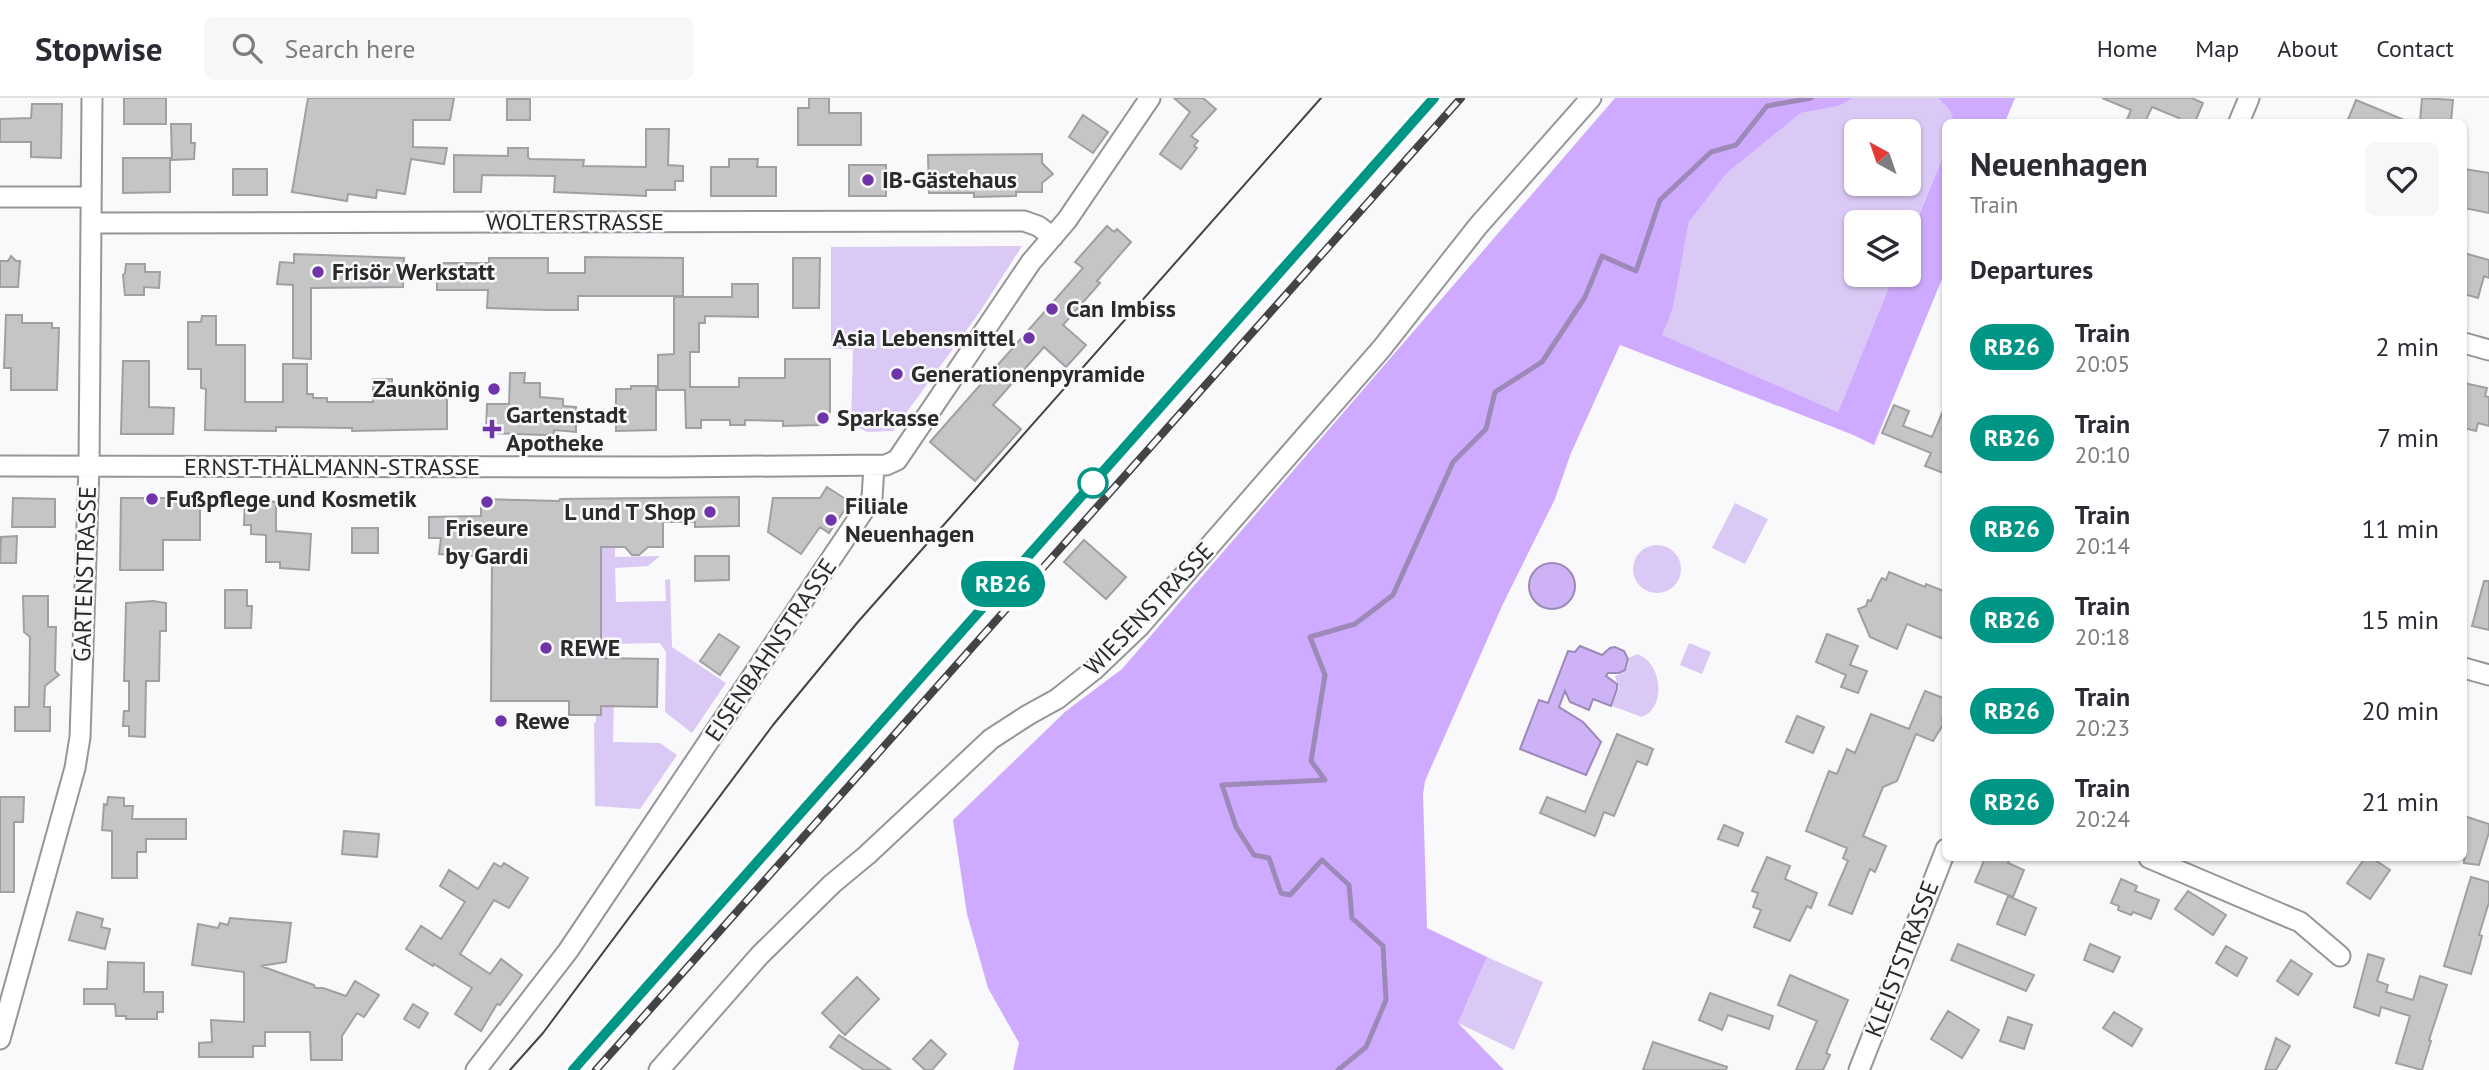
<!DOCTYPE html>
<html lang="en">
<head>
<meta charset="utf-8">
<style>
	body { margin:0; font-family:"PT Sans",sans-serif; background:#f7f7f7; color:#2b2b33; height:100vh; display:flex; flex-direction:column; font-size:26px; white-space:nowrap }
	* { box-sizing:border-box; margin:0 }
	p { font-size:23px; color:#7c7c81 }
	.icon { flex:none; width:38px; height:38px; fill:none; stroke:currentColor; stroke-width:2; stroke-linecap:round; stroke-linejoin:round }
	.map { position:relative; flex:1; overflow:hidden }
	.details { position:absolute; left:1942px; top:21px; width:525px; height:742px; display:flex; flex-direction:column; background:#fff; border-radius:10px; box-shadow:0 2px 5px #0004 }
	.details>* { flex:none }
	.badge { padding:0 14px; border-radius:23px; font-size:24px; line-height:46px }
	.needle { width:46px; rotate:320deg }
	.controls { position:absolute; left:1844px; top:21px; display:grid; gap:14px }
	.controls a { display:grid; place-items:center; width:77px; height:77px; border-radius:10px; background:#fff; box-shadow:0 2px 5px #0004; font-size:35px }
	.map>.badge { position:absolute; translate:-50% -50%; box-shadow:0 0 0 4px #fff }
	h2 { padding:0 28px; font-size:26px; line-height:63px }
	.round { display:grid; place-items:center; flex:none; width:74px; height:74px; border-radius:10px; background:#f7f7f7 }
	.head { display:flex; align-items:center; justify-content:space-between; height:119px; padding:0 28px }
	h1 { font-size:33px; font-weight:800; line-height:52px }
	ul { padding:0; list-style:none }
	li { display:flex; align-items:center; gap:21px; height:91px; padding:0 28px }
	li div { flex:1 }
	li b { display:block; font-size:26px }
	li em { font-style:normal }
	li .badge { min-width:77px; font-weight:700; text-align:center }
	header { display:flex; align-items:center; gap:42px; box-sizing:border-box; height:98px; padding:0 35px; background:#fff; border-bottom:2px solid #e1e1e2 }
	header strong { font-size:33px }
	nav { display:flex; gap:38px; margin-inline-start:auto; font-size:24px }
	.search { width:490px; height:63px; background:#f7f7f7; display:flex; align-items:center; gap:18px; box-sizing:border-box; padding:0 24px; border-radius:10px; color:#7c7c81; font-size:26px }
	.map>svg:first-child { display:block }
	.green { fill:#dac9f5; fill-rule:evenodd }
	.forest { fill:#ceabff }
	.water { fill:#cdb2f5; stroke:#9c89b8; stroke-width:2 }
	.lines { fill:none; stroke-linecap:round; stroke-linejoin:round }
	.stream { stroke:#9c89b8; stroke-width:5 }
	.building { fill:#c5c4c7; stroke:#a09fa1; stroke-width:2 }
	.minor-casing { stroke:#969597; stroke-width:23 }
	.minor { stroke:#fff; stroke-width:19 }
	.tram { stroke:#444446; stroke-width:2 }
	.rail-casing { stroke:#444446; stroke-width:8 }
	.rail { stroke:#f9f8fb; stroke-width:5; stroke-dasharray:16; stroke-linecap:butt }
	.line-casing { stroke:#fff; stroke-width:16 }
	.line { stroke:#009686; stroke-width:10 }
	.poi-dot { fill:#6f34aa; stroke:#f9f8fb; stroke-width:2.5 }
	.stop-dot { fill:#fff; stroke:#009686; stroke-width:3.5 }
	.labels { text-anchor:middle; stroke-width:5; stroke-linejoin:round; paint-order:stroke }
	.poi-label { font-size:24px; font-weight:bold; fill:#2a2a2b; stroke:#f9f8fb; text-anchor:start }
	.street-label { font-size:24px; fill:#2a2a2b; stroke:#f9f8fb }
</style>
</head>
<body>
<header>
<strong>Stopwise</strong>
<div class="search"><svg class="icon" aria-label="search" viewBox="0 0 24 24"><circle cx="10" cy="10" r="6"/><path d="M15 15l6 6"/></svg>Search here</div>
<nav><a>Home</a><a>Map</a><a>About</a><a>Contact</a></nav>
</header>
<div class="map">
<svg width="2489" height="972" viewBox="0 0 2489 972">
	<rect width="100%" height="100%" fill="#f9f8fb"/>
	<path class="green" d="M1853 0H1938L1951 12 1954 24H1946V51L1909 140V124H1857V177H1894L1838 314 1661 237 1673 210 1689 124 1727 75 1801 15 1839 8ZM1857 33H1909V86H1857Z
		M1022 148 979 215 893 333 868 334 851 327 853 251H831V149Z
		M1735 405 1768 421 1745 466 1712 450Z
		M1633 471a24 24 0 1 1 48 0a24 24 0 1 1-48 0Z
		M601 449 615 450V459L660 458 648 468 615 470 616 504 666 503 665 482 670 481 672 549 726 585 692 635 665 614 666 554 660 545 615 546 613 644 660 645 677 657 640 711 595 708 594 625 596 624V617H601Z
		M1689 545 1711 554 1702 576 1680 567Z
		M1637 556C1662 564 1667 609 1642 619L1612 608 1619 590 1615 578C1625 575 1629 571 1629 560Z
		M1487 859 1543 884 1514 952 1458 925Z"/>
	<path class="forest" d="M1615 0H1853L1839 8 1801 15 1727 75 1689 124 1673 210 1662 237 1838 314 1894 177H1909V141L1946 51V171L1874 347 1851 336 1620 247 1571 355 1555 401 1502 508 1425 683 1423 696 1427 830 1487 859 1458 925 1504 972H1013L1019 945 988 890 967 816 953 722 1066 613 1122 571Z
		M1938 0H2015L2005 24H1954L1950 12Z"/>
	<path class="water" d="M1529 488a23 23 0 1 1 46 0a23 23 0 1 1-46 0Z
		M1580 548 1602 557 1610 550 1615 549 1624 553 1628 561 1625 572 1619 575H1608L1606 578 1617 586V591L1611 608 1593 601 1589 612 1570 604 1565 593 1559 609 1583 624 1601 644 1586 677 1520 651 1539 602 1548 605 1568 553 1575 554Z"/>
	<g class="lines">
		<path class="stream" d="M1338 972 1366 949 1386 902 1383 848 1352 820 1349 787 1322 762 1290 797 1281 795 1269 760 1254 757 1236 729 1222 687 1325 682 1311 663 1325 577 1310 539 1355 526 1393 497 1453 364 1486 331 1495 294 1542 264 1585 199 1602 158 1636 173 1660 102 1711 54 1736 47 1767 8 1811 0"/>
	</g>
	<path class="building" d="M124 0H166V26H124Z
		M308 0H454L450 22H413V49L447 50 444 66 411 61 405 96 377 92 376 100 348 96 347 103 292 94Z
		M809 0H829V15H861V47H798V10H809Z
		M1174 0H1203L1216 11 1191 38 1198 43 1194 48 1197 50 1181 71 1160 56 1190 14Z
		M2102 0H2192L2203 5 2195 24H2177L2179 20 2152 9 2145 24H2126L2131 12Z
		M2422 0 2453 2 2451 24H2420Z
		M507 1H530V22H507Z
		M2356 2 2409 24H2347Z
		M32 6H62L61 60 31 59V44H0V21L31 20Z
		M1083 17 1108 34 1093 55 1069 39Z
		M171 26H191V45H195L194 61 172 62Z
		M646 31H669L668 67 683 68V83H675V92H646V98L554 94 555 78 482 77 481 94H454V57L508 58V50H528V59L530 61 584 62 583 68 646 69Z
		M1042 56V65L1053 76 1042 85V94H1016V98L974 99V95H929L928 57Z
		M123 60H170V94L123 95Z
		M729 61H758L757 69H776V98H711V69H729Z
		M849 67H886V98H849Z
		M233 71H267V97H233Z
		M2464 71 2489 75V115L2464 110Z
		M1107 128 1114 134 1117 131 1131 144 1097 183 1100 185 1063 227 1086 247 1066 269 1044 249 993 307 1021 331 975 383 930 344 1083 170 1075 164Z
		M2464 155 2489 162V180L2484 178 2478 200 2464 196Z
		M294 156 404 160 403 189 311 190V261L293 260V187L277 186 280 164 294 165Z
		M11 158 16 163H20L18 189H0V163H8Z
		M585 159 683 160V198H578V212H548L487 210 488 192H437V165H489V160H548V175H585Z
		M793 160H820L819 210H793Z
		M126 166H145V174H160L159 190 144 189V197H125L123 177 125 175Z
		M732 186H758V219L705 218V225H699V254H690V289H739V280H785V261H830V314L820 327 783 328V323L745 322V327H730V322H701V330H686L685 292H658V257L674 256V199H732Z
		M6 217H22V225H52V230H59L57 292H11V270H4Z
		M202 218H216V247H245V304H283V266H307V296H313V300H327V304H373V281H392V298L447 299V331L352 333V330L276 329V333L205 332 206 291 201 290V271H188V224H201Z
		M123 263H149V309L174 310 173 336H121Z
		M510 275H525L524 285H540V299L563 301V308L576 309V334L554 332V336L545 337 486 335 487 306H509Z
		M2464 285 2487 290 2485 298 2489 299V328L2478 325 2476 333 2464 330Z
		M631 288H656V332L616 333V291H631Z
		M1946 306V376L1925 368 1931 355 1882 335 1894 307 1909 313 1903 328 1932 339Z
		M827 389 850 404 829 435 820 429 801 456 768 434 773 400H820Z
		M739 399V428L695 429V424H663V449H648L639 457H632L625 449H601V560L658 561 657 609 601 608V617H569V603H491L492 459 439 456 441 440H429V419L481 418V401L559 403 560 401Z
		M13 400 55 401V429H12Z
		M121 400H200V442H163V472H120Z
		M245 401 276 404V433L311 436 309 472 280 470V464H266V437L251 436V427H244Z
		M352 430H378V455H352Z
		M17 438 16 465H0L1 439Z
		M1084 442 1126 479 1106 501 1064 464Z
		M695 458H729V482L695 483Z
		M1889 474 1925 489 1926 486 1946 494V542L1907 526 1897 551 1870 539 1858 511 1866 508 1868 502 1871 503 1879 485 1882 480 1886 482Z
		M2484 483H2489V532L2472 528Z
		M225 492H247V508H252L251 530H225Z
		M23 498H48V529H56L55 573 59 577 45 588 44 609H50V633H15V609H29L30 539 24 534Z
		M153 503 166 505V533H160L159 583H146L145 639 129 638V628H123L124 613H129V583H124L126 505Z
		M719 536 739 549 720 577 700 563Z
		M1827 536 1858 548 1850 567 1867 573 1858 595 1841 589 1846 577 1816 564Z
		M1925 593 1946 601V613L1942 622 1944 625 1933 643 1916 636 1897 683 1883 689 1863 738 1886 748 1875 774 1870 771 1852 816 1829 807 1848 763 1843 760 1847 750 1806 733 1829 673 1837 676 1847 651 1855 655 1871 616 1909 631Z
		M1797 618 1824 629 1813 655 1786 644Z
		M1617 636 1653 651 1647 667 1637 663 1614 718 1604 714 1595 738 1540 715 1547 699 1585 714Z
		M0 699H24L23 724H14V794H0Z
		M108 699 124 700V708H133L132 721H186V741H146V754H137V780H112V733L102 732 104 706 107 707Z
		M2464 718 2489 726V734L2479 767 2464 765Z
		M1724 727 1743 735 1738 748 1718 741Z
		M344 733 379 736 377 759 342 756Z
		M1767 759 1790 768 1785 781 1817 795 1811 810 1807 808 1790 843 1754 829 1761 812 1753 809 1758 795 1752 793Z
		M1985 760H2010L2008 765 2024 772 2013 799 1975 784Z
		M2365 760H2372L2390 772 2370 801 2347 785Z
		M494 765 501 769 504 765 528 780 509 810 494 802 460 856 490 876 501 861 522 877 500 907 497 906 481 933 455 916 472 890 434 866 433 868 406 851 421 828 441 841 465 804 440 788 449 772 478 791Z
		M2471 779 2489 784V804L2479 837 2482 838 2480 846 2471 876 2444 868Z
		M2121 781 2137 788 2135 793 2159 802 2151 821 2133 814 2131 817 2118 812 2119 808 2111 805Z
		M2188 793 2226 817 2213 837 2175 811Z
		M2008 798 2036 810 2025 837 1997 826Z
		M77 814 103 821 101 829 110 831 105 851 69 842Z
		M230 820 291 825 286 864 261 868 314 887 315 890H323L346 898 355 883 379 897 364 919 357 915 342 938V962H311L310 934H265V948H253V959H199V945L212 944 211 922 244 924V874L192 867 198 826 218 830 220 825 228 827Z
		M1958 846 2034 877 2026 893 1951 862Z
		M2090 846 2120 859 2113 874 2084 862Z
		M2226 848 2247 860 2237 878 2216 865Z
		M2368 856 2384 861 2377 883 2388 887 2386 894 2413 902 2420 878 2447 887 2429 942 2431 943 2422 972 2396 965 2410 918 2381 909 2379 918 2354 909Z
		M2291 862 2312 876 2298 897 2277 883Z
		M108 864 144 865V894H163V914H157V921H126V918H116L115 906H84V891H107Z
		M1790 877 1848 902 1826 955 1830 957 1823 972H1796L1817 923 1778 907Z
		M857 879 879 901 845 937 822 915Z
		M1710 895 1773 918 1769 931 1728 917 1722 932 1699 922Z
		M413 906 428 915 419 930 404 921Z
		M1948 913 1979 932 1962 960 1931 941Z
		M2114 914 2142 931 2132 948 2103 930Z
		M2008 919 2032 927 2024 951 2000 943Z
		M839 937 891 972H864L830 949Z
		M2276 940 2290 948 2276 972H2265Z
		M931 942 946 956 932 972H925L913 961Z
		M1653 944 1727 969 1726 972H1643Z"/>
	<g class="lines">
		<defs>
			<path id="minor" d="M2239 24 2249 0
				M0 99H91
				M92 125 1024 123 1038 128 1053 139
				M2464 245 2489 252
				M0 368 667 369 886 367 897 362 1031 164 1067 122 1150 0
				M2464 570 2489 577
				M2149 760 2300 824 2340 858
				M0 941 75 670 80 639 89 368 92 0
				M476 972 568 853 872 400 874 368
				M659 972 760 857 832 786 867 757 991 641 1028 617 1057 601 1095 571 1139 529 1382 250 1478 128 1591 0
				M1859 972 1946 751"/>
		</defs>
		<use href="#minor" class="minor-casing"/>
		<use href="#minor" class="minor"/>
		<path class="tram" d="M510 972 543 935 773 627 857 525 1321 0"/>
		<defs>
			<path id="rail" d="M573 972 1434 0
				M596 972 1461 0"/>
		</defs>
		<use href="#rail" class="rail-casing"/>
		<use href="#rail" class="rail"/>
	</g>
	<g class="lines">
		<defs>
			<path id="line" d="M573 972 1434 0"/>
		</defs>
		<use href="#line" class="line-casing"/>
		<use href="#line" class="line"/>
	</g>
	<g class="poi-dot">
		<circle cx="868" cy="82" r="7"/>
		<circle cx="318" cy="174" r="7"/>
		<circle cx="1052" cy="211" r="7"/>
		<circle cx="1029" cy="240" r="7"/>
		<circle cx="897" cy="276" r="7"/>
		<circle cx="494" cy="291" r="7"/>
		<circle cx="823" cy="320" r="7"/>
		<path d="M488.5 320.5h7v7h7v7h-7v7h-7v-7h-7v-7h7z"/>
		<circle cx="152" cy="401" r="7"/>
		<circle cx="487" cy="404" r="7"/>
		<circle cx="710" cy="414" r="7"/>
		<circle cx="831" cy="422" r="7"/>
		<circle cx="546" cy="550" r="7"/>
		<circle cx="501" cy="623" r="7"/>
	</g>
	<circle class="stop-dot" cx="1093" cy="385" r="14"/>
	<g class="labels">
		<g class="poi-label">
			<text x="882" y="90">IB-Gästehaus</text>
			<text x="332" y="182">Frisör Werkstatt</text>
			<text x="1066" y="219">Can Imbiss</text>
			<text x="1015" y="248" text-anchor="end">Asia Lebensmittel</text>
			<text x="911" y="284">Generationenpyramide</text>
			<text x="480" y="299" text-anchor="end">Zaunkönig</text>
			<text x="506" y="325">Gartenstadt<tspan x="506" dy="28">Apotheke</tspan></text>
			<text x="837" y="328">Sparkasse</text>
			<text x="166" y="409">Fußpflege und Kosmetik</text>
			<text x="845" y="416">Filiale<tspan x="845" dy="28">Neuenhagen</tspan></text>
			<text x="696" y="422" text-anchor="end">L und T Shop</text>
			<text x="487" y="438" text-anchor="middle">Friseure<tspan x="487" dy="28">by Gardi</tspan></text>
			<text x="560" y="558">REWE</text>
			<text x="515" y="631">Rewe</text>
		</g>
		<g class="street-label">
			<text x="575" y="132">WOLTERSTRASSE</text>
			<text x="332" y="377">ERNST-THÄLMANN-STRASSE</text>
			<text transform="translate(85 476) rotate(-88)" y="8">GARTENSTRASSE</text>
			<text transform="translate(1149 511) rotate(-46)" y="8">WIESENSTRASSE</text>
			<text transform="translate(771 552) rotate(-56)" y="8">EISENBAHNSTRASSE</text>
			<text transform="translate(1902 861) rotate(-69)" y="8">KLEISTSTRASSE</text>
		</g>
	</g>
</svg>
<div class="controls">
<a><svg class="needle" viewBox="-14 -14 28 28"><path d="M0-13l5 13h-10z" fill="#e53935"/><path d="M0 13l5-13h-10z" fill="#7c7c81"/></svg></a>
<a><svg class="icon" aria-label="layers" viewBox="0 0 24 24"><path d="M12 4l9 5-9 5-9-5zM3 14l9 5 9-5"/></svg></a>
</div>
<b class="badge" style="left:1003px;top:486px;background:#009686;color:#fff">RB26</b>
<section class="details">
<div class="head"><div><h1>Neuenhagen</h1><p>Train</p></div><a class="round"><svg class="icon" aria-label="heart" viewBox="0 0 24 24"><path d="M12 20l-8-8c-3-5 5-10 8-4 3-6 11-1 8 4z"/></svg></a></div>
<h2>Departures</h2>
<ul>
<li><span class="badge" style="background:#009686;color:#fff">RB26</span><div><b>Train</b><p>20:05</p></div><em>2 min</em></li>
<li><span class="badge" style="background:#009686;color:#fff">RB26</span><div><b>Train</b><p>20:10</p></div><em>7 min</em></li>
<li><span class="badge" style="background:#009686;color:#fff">RB26</span><div><b>Train</b><p>20:14</p></div><em>11 min</em></li>
<li><span class="badge" style="background:#009686;color:#fff">RB26</span><div><b>Train</b><p>20:18</p></div><em>15 min</em></li>
<li><span class="badge" style="background:#009686;color:#fff">RB26</span><div><b>Train</b><p>20:23</p></div><em>20 min</em></li>
<li><span class="badge" style="background:#009686;color:#fff">RB26</span><div><b>Train</b><p>20:24</p></div><em>21 min</em></li>
</ul>
</section>
</div>
</body>
</html>
